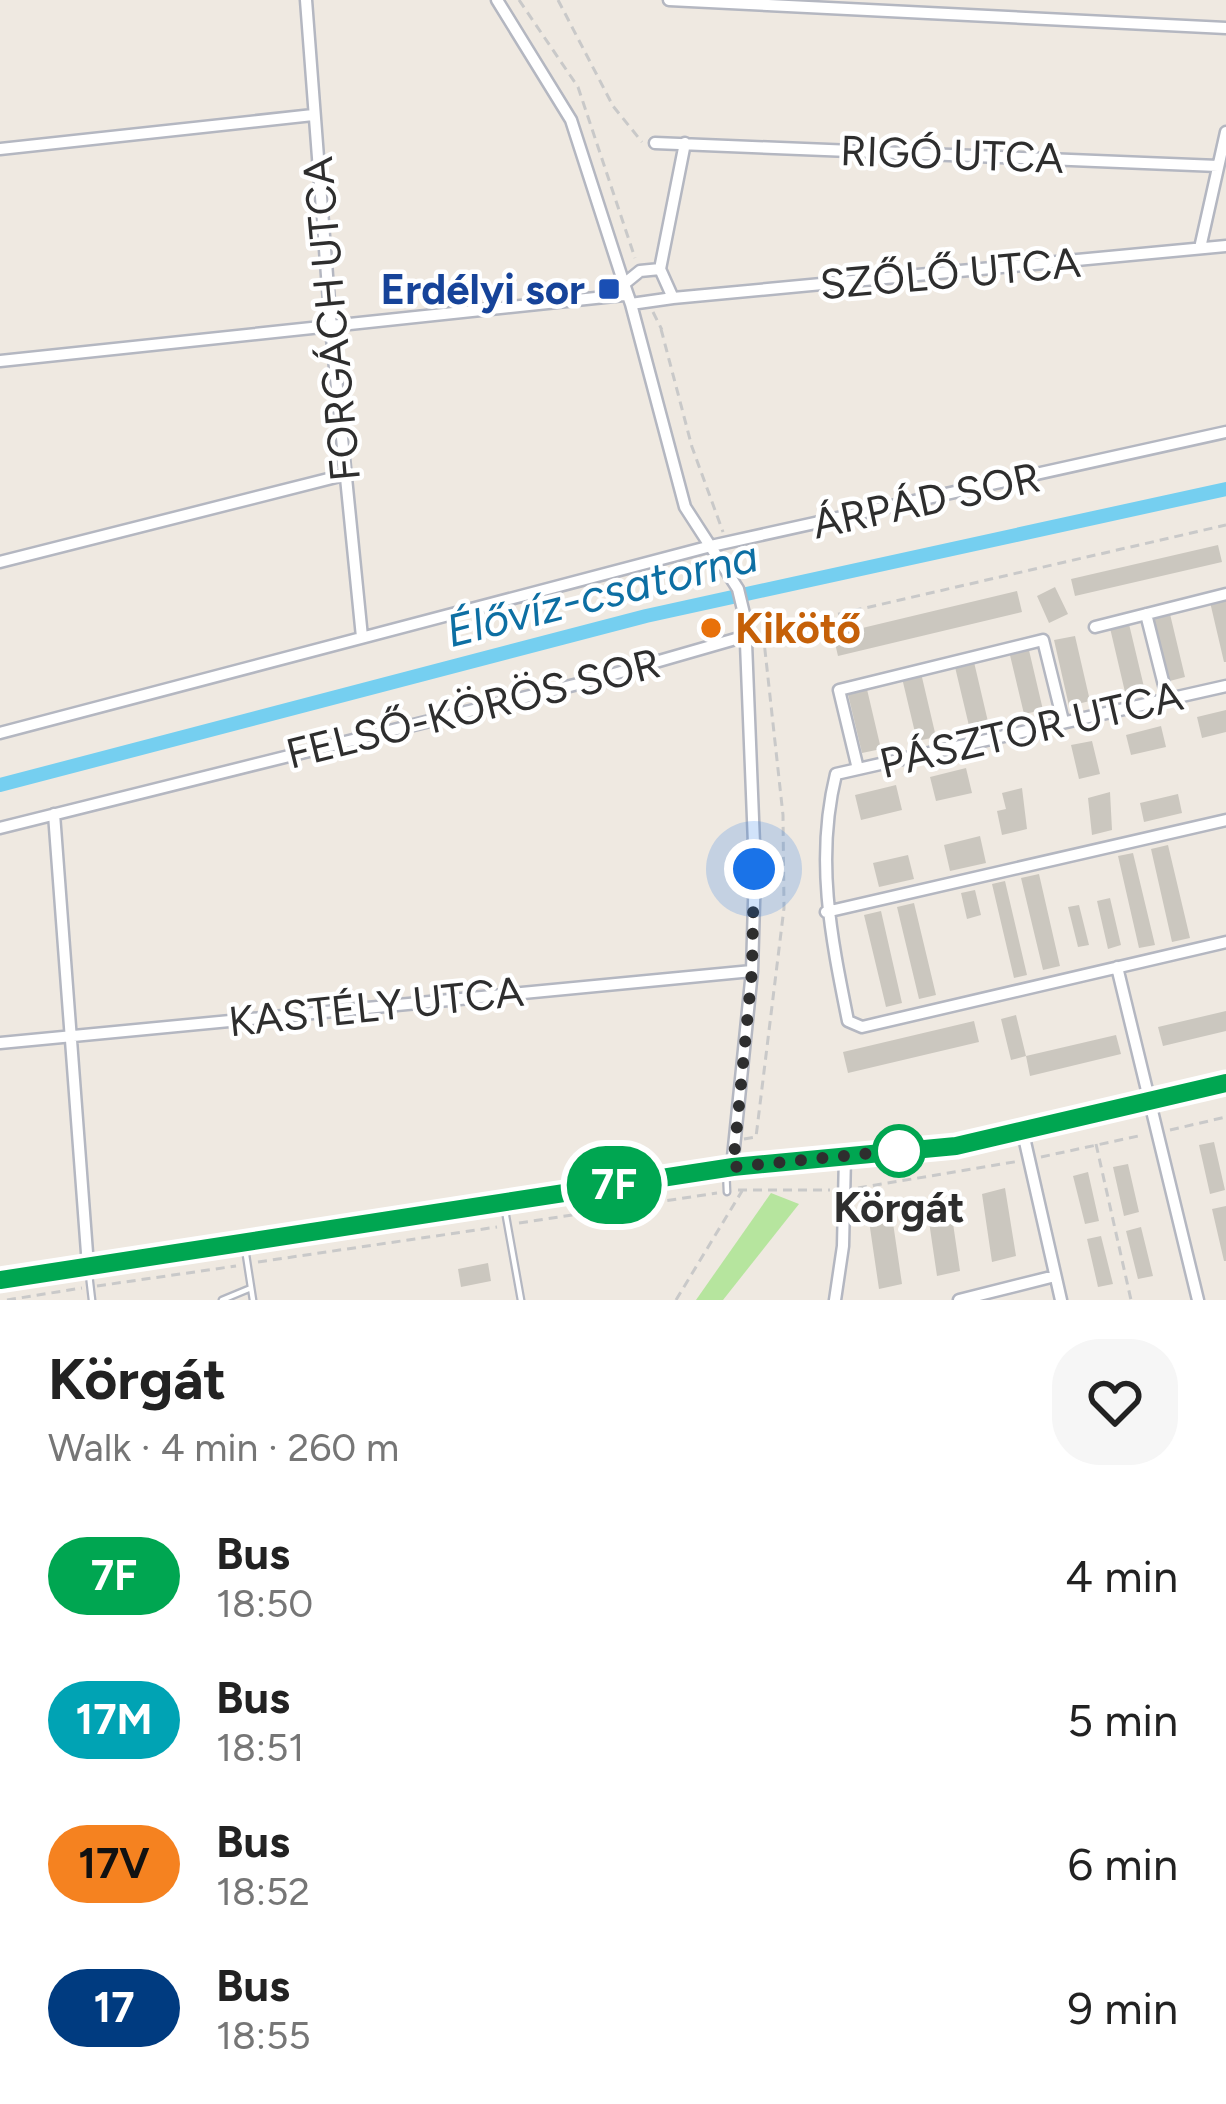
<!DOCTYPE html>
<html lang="en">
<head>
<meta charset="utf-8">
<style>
	body { margin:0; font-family:Figtree,sans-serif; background:#f6f6f6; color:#222; height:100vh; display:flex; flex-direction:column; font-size:45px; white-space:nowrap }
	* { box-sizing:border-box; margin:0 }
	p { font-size:39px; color:#767676 }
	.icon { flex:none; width:66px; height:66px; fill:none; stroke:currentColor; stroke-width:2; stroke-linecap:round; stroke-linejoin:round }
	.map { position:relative; height:1300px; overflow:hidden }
	.details { display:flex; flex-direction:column; background:#fff; flex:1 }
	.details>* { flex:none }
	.badge { padding:0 24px; border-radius:39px; font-size:42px; line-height:78px }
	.you { position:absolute; width:60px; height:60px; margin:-30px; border:9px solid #fff; border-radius:50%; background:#1a73e8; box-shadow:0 0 0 18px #1a73e833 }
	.map>.badge { position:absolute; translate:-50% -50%; box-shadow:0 0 0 6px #fff }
	.round { display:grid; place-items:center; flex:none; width:126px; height:126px; border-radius:48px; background:#f6f6f6 }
	.overview { display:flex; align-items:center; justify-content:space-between; height:204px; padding:0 48px }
	h1 { font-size:57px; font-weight:700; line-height:90px }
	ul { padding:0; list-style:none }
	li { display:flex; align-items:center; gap:36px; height:144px; padding:0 48px }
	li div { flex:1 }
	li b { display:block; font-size:45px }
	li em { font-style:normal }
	li .badge { min-width:132px; font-weight:700; text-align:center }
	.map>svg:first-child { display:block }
	.green { fill:#b6e59e }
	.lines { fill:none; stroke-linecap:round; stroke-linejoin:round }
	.canal { stroke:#75cff0; stroke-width:14 }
	.building { fill:#cbc7bf }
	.service-casing { stroke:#b4b7c1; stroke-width:9 }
	.minor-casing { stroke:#b4b7c1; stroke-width:15 }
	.path { stroke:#c9c9c9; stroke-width:3; stroke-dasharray:9 6; stroke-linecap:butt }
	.service { stroke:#fff; stroke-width:4.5 }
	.minor { stroke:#fff; stroke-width:10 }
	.line-casing { stroke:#fff; stroke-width:27 }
	.line { stroke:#00a651; stroke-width:18 }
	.walk { stroke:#2e2e2e; stroke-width:12; stroke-dasharray:0 21.6 }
	.transit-dot { fill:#1a4fb4; stroke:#fff; stroke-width:4.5 }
	.food-dot { fill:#e8710a; stroke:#fff; stroke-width:4.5 }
	.stop-dot { fill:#fff; stroke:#00a651; stroke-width:6 }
	.labels { text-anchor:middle; stroke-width:9; stroke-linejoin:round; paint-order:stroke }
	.street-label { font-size:42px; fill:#2e2e2e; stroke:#fff }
	.transit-label { font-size:42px; font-weight:bold; fill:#164399; stroke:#fff; text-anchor:end }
	.food-label { font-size:42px; font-weight:bold; fill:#c56008; stroke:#fff; text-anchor:start }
	.stop-label { font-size:42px; font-weight:bold; fill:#2e2e2e; stroke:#fff }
	.water-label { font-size:45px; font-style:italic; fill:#0d6fa3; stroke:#fff }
</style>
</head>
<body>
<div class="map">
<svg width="1226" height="1300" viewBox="0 0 1226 1300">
	<rect width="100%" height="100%" fill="#efe9e1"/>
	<path class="green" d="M771 1193 799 1204 723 1300H696Z"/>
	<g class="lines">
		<path class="canal" d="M0 785 646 616 1226 489"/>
	</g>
	<path class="building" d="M1218 545 1222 562 1075 596 1071 579Z
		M1055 587 1068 614 1049 623 1037 596Z
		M1017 591 1022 612 838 656 833 635Z
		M1226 599V662H1224L1210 602Z
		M1170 614 1185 677 1166 682 1151 619Z
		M1129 624 1144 687 1125 692 1110 628Z
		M1075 636 1090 701 1069 706 1054 640Z
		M1028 646 1043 710 1024 714 1009 651Z
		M974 662 989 726 970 730 955 667Z
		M921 673 936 737 917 741 902 678Z
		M866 685 881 749 862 753 847 690Z
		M1226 710V732L1202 738 1197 717Z
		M1161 726 1166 747 1131 755 1126 735Z
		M1092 741 1100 774 1079 779 1071 745Z
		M966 768 972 793 936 801 930 777Z
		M896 785 902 810 861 820 855 795Z
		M1022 788 1027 829 1002 835 997 811 1006 809 1002 793Z
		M1110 792 1112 830 1092 835 1088 798Z
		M1178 794 1182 813 1144 822 1140 803Z
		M980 836 986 863 950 871 944 845Z
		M1168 845 1190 938 1172 942 1151 849Z
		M1133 853 1155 945 1139 948 1118 856Z
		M908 855 914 879 879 887 873 863Z
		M1039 874 1060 966 1043 970 1021 878Z
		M1005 881 1027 975 1014 978 992 884Z
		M975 890 981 915 967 919 961 893Z
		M1110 898 1121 945 1108 949 1097 901Z
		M914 903 936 995 919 999 897 907Z
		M1079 905 1089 945 1078 947 1068 907Z
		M881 911 902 1003 886 1007 864 915Z
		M1226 1011V1031L1163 1046 1158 1027Z
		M1016 1015 1026 1056 1116 1035 1121 1054 1030 1076 1026 1056 1011 1060 1001 1019Z
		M974 1021 979 1042 848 1073 843 1052Z
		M1214 1142 1225 1190 1210 1194 1199 1145Z
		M1128 1164 1139 1212 1124 1216 1113 1167Z
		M1088 1172 1099 1221 1085 1224 1073 1176Z
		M1005 1188 1016 1256 992 1262 982 1194Z
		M950 1203 960 1271 937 1276 927 1208Z
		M1226 1206V1261H1224L1212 1209Z
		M892 1216 902 1284 879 1289 869 1221Z
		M1141 1227 1153 1276 1138 1279 1126 1231Z
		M1101 1236 1113 1284 1098 1287 1087 1239Z
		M488 1263 491 1281 461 1287 458 1269Z"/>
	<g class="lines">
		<defs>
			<path id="service" d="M726 1168 727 1192
				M504 1205 521 1300
				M244 1242 253 1300
				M88 1266 92 1300
				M222 1300 251 1288"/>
			<path id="minor" d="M306 0 331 328 362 637
				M497 0 571 120 624 284
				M669 0 1226 28
				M655 143 1218 166
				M0 149 313 115
				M1200 248 1226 132
				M660 269 685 143
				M673 298 660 269 640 271 624 284 631 304 673 298 1226 246
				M631 304 685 507 738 589 745 618 755 869 752 971 732 1167
				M0 361 624 295
				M0 562 344 475
				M1146 614 1167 697
				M1095 627 1226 594
				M1226 686 836 774C815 859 831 937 848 1021L862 1027 1226 942
				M0 733 711 546 1226 432
				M858 769 839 690 1043 640 1063 721
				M54 814 88 1266
				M0 828 586 682 746 636
				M826 912 1226 820
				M1117 967 1198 1300
				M0 1043 752 971
				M1023 1133 1061 1300
				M0 1280 732 1167 955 1146 1226 1083
				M835 1300 843 1246 845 1156
				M959 1300 1055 1276"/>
		</defs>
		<use href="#service" class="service-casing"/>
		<use href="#minor" class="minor-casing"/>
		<path class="path" d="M519 0 578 87 635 258
			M558 0 613 106 642 142
			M653 312 662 330
			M661 329 692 447 723 532
			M765 631 1226 525
			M1170 1130 1226 1117
			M744 1139 756 1137 784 908 783 815 763 632
			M1096 1144 1131 1300
			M1041 1157 1143 1135
			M858 1188 1020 1161
			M738 1190H830
			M519 1223 717 1193
			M258 1262 497 1227
			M97 1286 236 1266
			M7 1300 82 1288
			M676 1300 742 1191"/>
		<use href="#service" class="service"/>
		<use href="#minor" class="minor"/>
	</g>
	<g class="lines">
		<defs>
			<path id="line" d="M0 1280 733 1167 956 1146 1226 1083"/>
		</defs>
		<use href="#line" class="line-casing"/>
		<use href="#line" class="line"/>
		<path class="walk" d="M754 869 752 971 733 1167 904 1150 899 1151"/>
	</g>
	<rect class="transit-dot" x="597" y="277" width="24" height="24" rx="6"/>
	<circle class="food-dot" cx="711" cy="628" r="12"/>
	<circle class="stop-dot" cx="899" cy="1151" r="24"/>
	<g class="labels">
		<g class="street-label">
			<text transform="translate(952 154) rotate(2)" y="15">RIGÓ UTCA</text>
			<text transform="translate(950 273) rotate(-5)" y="15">SZŐLŐ UTCA</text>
			<text transform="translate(331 319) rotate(-95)" y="15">FORGÁCH UTCA</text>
			<text transform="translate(926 500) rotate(-12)" y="15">ÁRPÁD SOR</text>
			<text transform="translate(473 708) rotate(-14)" y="15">FELSŐ-KÖRÖS SOR</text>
			<text transform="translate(1031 729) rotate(-13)" y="15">PÁSZTOR UTCA</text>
			<text transform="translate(376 1006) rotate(-6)" y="15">KASTÉLY UTCA</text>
		</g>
		<g class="transit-label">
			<text x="585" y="304">Erdélyi sor</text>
		</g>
		<g class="food-label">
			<text x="735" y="643">Kikötő</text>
		</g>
		<g class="stop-label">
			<text x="899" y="1222">Körgát</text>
		</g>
		<g class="water-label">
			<text transform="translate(602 593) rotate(-14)" y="16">Élővíz-csatorna</text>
		</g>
	</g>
</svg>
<div class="you" style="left:754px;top:869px"></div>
<b class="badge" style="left:614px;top:1185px;background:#00a651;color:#fff">7F</b>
</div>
<section class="details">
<div class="overview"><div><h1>Körgát</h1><p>Walk · 4 min · 260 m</p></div><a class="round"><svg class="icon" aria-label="heart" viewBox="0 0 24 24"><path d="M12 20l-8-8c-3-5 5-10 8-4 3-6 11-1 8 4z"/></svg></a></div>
<ul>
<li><span class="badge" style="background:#00a651;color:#fff">7F</span><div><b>Bus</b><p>18:50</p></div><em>4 min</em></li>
<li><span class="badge" style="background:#00a3b4;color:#fff">17M</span><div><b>Bus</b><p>18:51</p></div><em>5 min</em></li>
<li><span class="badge" style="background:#f58220;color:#111">17V</span><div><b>Bus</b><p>18:52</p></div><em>6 min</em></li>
<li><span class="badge" style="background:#003b80;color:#fff">17</span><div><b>Bus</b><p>18:55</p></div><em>9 min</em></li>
</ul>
</section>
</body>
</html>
